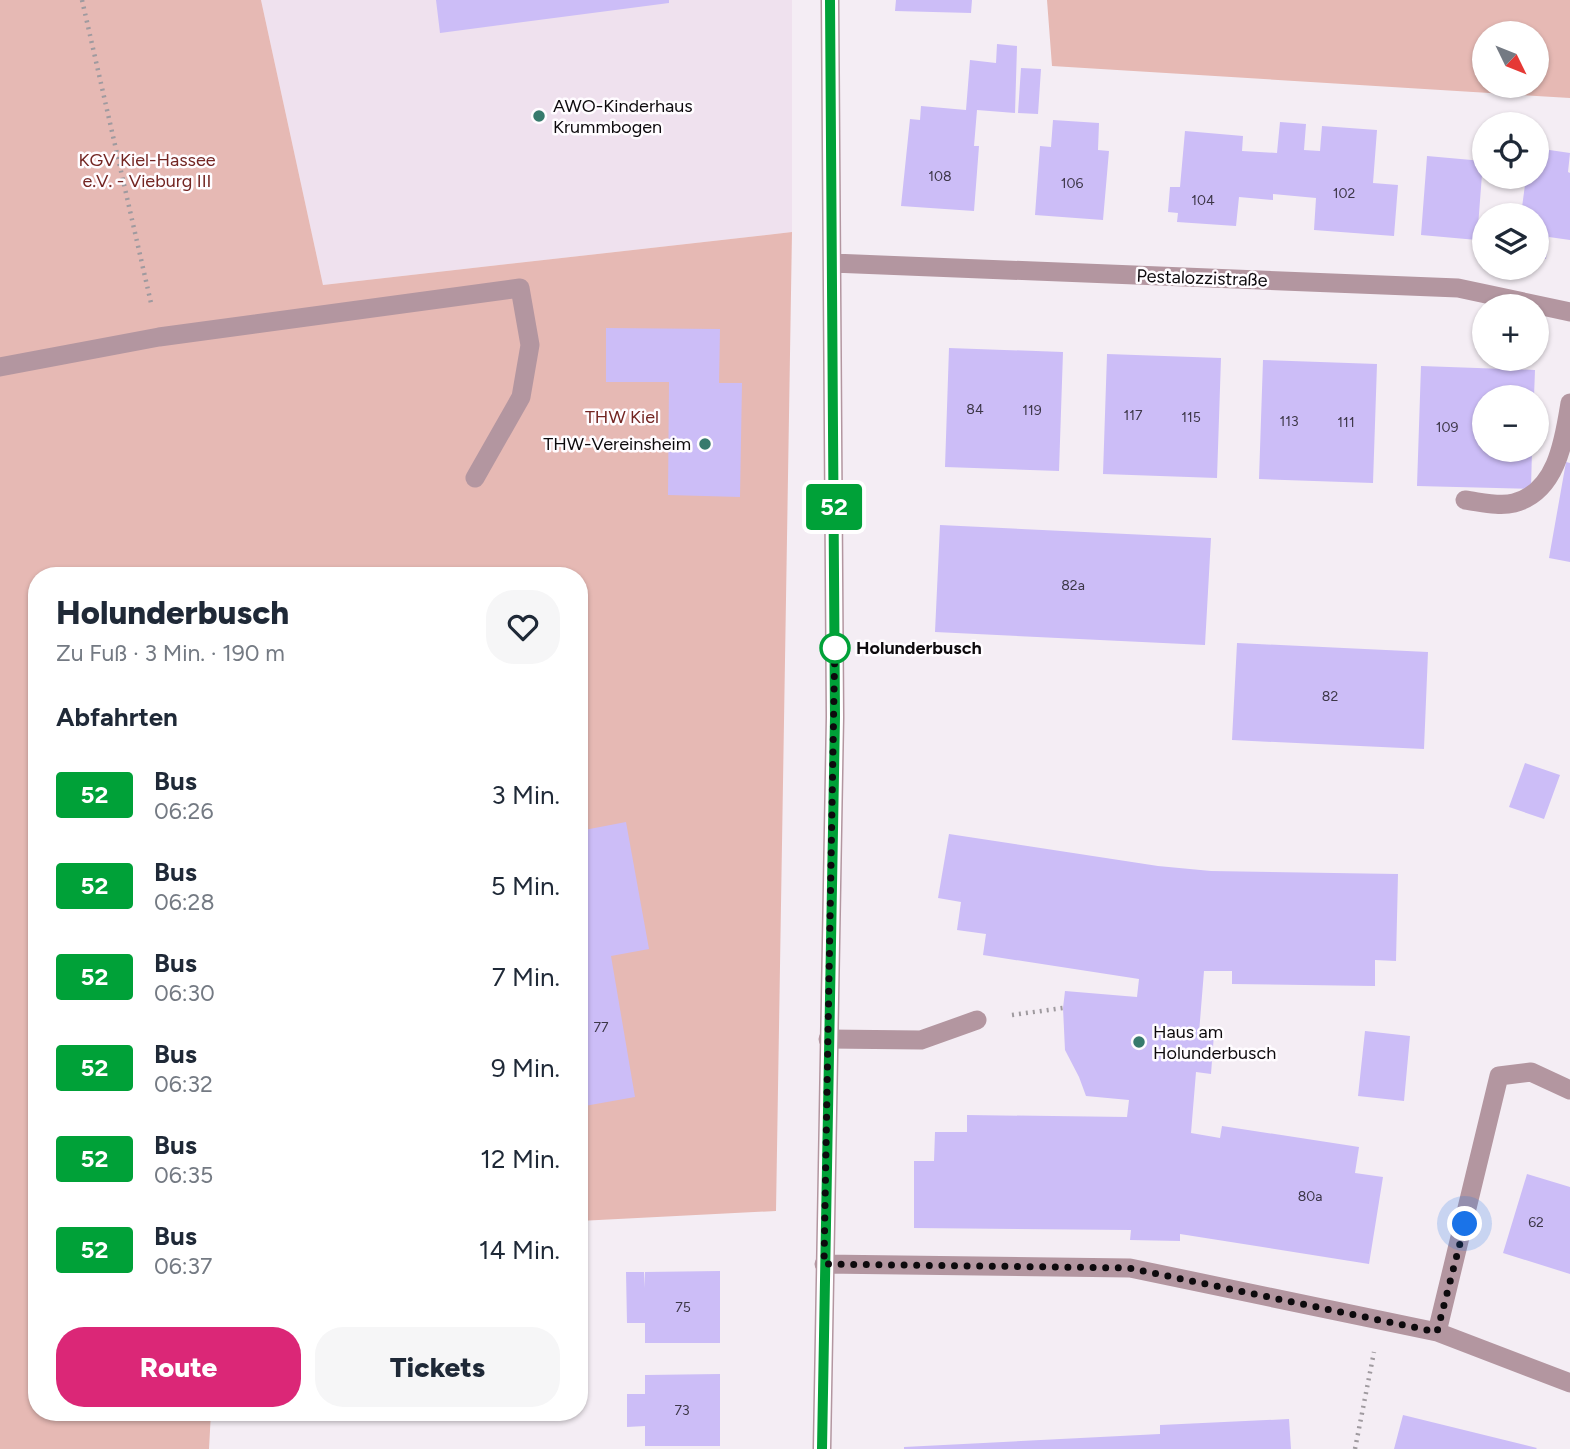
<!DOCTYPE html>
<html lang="de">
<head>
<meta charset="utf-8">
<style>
	body { margin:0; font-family:Figtree,sans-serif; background:#f6f6f7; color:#1f2937; height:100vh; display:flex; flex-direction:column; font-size:26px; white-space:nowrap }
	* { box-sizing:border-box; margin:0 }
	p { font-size:23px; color:#747a83 }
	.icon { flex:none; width:38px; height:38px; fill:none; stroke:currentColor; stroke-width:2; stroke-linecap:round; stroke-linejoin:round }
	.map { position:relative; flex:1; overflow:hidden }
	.drawer { position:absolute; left:28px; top:567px; width:560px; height:854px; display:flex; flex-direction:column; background:#fff; border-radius:28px; box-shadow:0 2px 5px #0004 }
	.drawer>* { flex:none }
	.badge { padding:0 14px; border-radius:5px; font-size:24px; line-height:46px }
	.needle { width:46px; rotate:133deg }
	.buttons { position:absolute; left:1472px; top:21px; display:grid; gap:14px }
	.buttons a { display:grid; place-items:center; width:77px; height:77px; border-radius:50%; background:#fff; box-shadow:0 2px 5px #0004; font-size:35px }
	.you { position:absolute; width:35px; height:35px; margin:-18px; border:5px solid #fff; border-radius:50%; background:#1a73e8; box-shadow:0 0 0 10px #1a73e833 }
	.map>.badge { position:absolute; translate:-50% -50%; box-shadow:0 0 0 4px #fff }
	h2 { padding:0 28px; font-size:26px; line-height:63px }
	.round { display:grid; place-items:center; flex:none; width:74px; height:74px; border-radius:28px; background:#f6f6f7 }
	.summary { display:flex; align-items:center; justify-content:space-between; height:119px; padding:0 28px }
	h1 { font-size:33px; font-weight:800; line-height:52px }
	.action { display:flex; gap:14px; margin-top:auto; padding:14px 28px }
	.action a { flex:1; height:80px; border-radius:28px; background:#db2777; color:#fff; font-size:28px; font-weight:800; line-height:80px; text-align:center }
	.action a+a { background:#f6f6f7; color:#1f2937 }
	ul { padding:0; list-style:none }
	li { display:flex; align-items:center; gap:21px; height:91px; padding:0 28px }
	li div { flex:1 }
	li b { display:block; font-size:26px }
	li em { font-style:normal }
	li .badge { min-width:77px; font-weight:700; text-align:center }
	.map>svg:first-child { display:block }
	.built { fill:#efe1ee }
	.green { fill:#e6b9b4; fill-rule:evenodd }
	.building { fill:#ccbdf7 }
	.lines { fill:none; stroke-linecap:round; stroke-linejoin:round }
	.path { stroke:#9f9a9f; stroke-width:4.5; stroke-dasharray:2 5; stroke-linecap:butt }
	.service { stroke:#b396a0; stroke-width:19 }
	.minor { stroke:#b396a0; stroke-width:19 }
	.line-casing { stroke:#fff; stroke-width:16 }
	.line { stroke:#00a138; stroke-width:10 }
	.walk { stroke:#0d0a0d; stroke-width:7; stroke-dasharray:0 12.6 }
	.poi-dot { fill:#377a6d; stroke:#fffcff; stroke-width:2.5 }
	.stop-dot { fill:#fff; stroke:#00a138; stroke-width:3.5 }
	.labels { text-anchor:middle; stroke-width:5; stroke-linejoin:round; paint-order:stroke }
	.number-label { font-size:14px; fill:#3d3748 }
	.poi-label { font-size:18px; fill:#0d0a0d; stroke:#fffcff; text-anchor:start }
	.park-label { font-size:18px; fill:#732522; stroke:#fffcff }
	.street-label { font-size:18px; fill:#0d0a0d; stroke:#fffcff }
	.stop-label { font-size:18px; font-weight:bold; fill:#0d0a0d; stroke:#fffcff; text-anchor:start }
</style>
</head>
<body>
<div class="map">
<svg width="1570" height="1449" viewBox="0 0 1570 1449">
	<rect width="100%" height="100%" fill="#f4edf4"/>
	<path class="built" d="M261 0H792V232L323 285Z"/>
	<path class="green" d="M0 0H261L323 285 792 232 776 1211 579 1221V576H37V1412H211L209 1449H0Z
		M1047 0H1570V98L1052 66ZM1484 33H1536V86H1484Z"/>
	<path class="building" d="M436 0H669V3L440 33Z
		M896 0H972L971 13 895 11Z
		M997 44 1017 46 1015 113 977 110 974 146H979L974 211 901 206 910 119 920 120 921 106 966 110 970 60 996 63Z
		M1021 68 1041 69 1038 114 1018 113Z
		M1053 120 1099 123 1098 150 1109 151 1103 220 1035 215 1040 146 1051 147Z
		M1280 122 1306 124 1304 150 1320 151 1322 126 1377 130 1373 183 1398 185 1394 236 1314 230 1316 198 1273 194V200L1239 197 1236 226 1177 222 1178 213 1168 212 1170 187H1180L1185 131 1243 136 1242 151 1277 153Z
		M1536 148 1570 153 1568 172 1570 173V240L1549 237 1546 259 1536 258V215H1521L1526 177H1536Z
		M1427 156 1483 161 1477 240 1421 235Z
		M606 328 720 329 719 383H742L740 497 668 495 669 382H606Z
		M949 348 1063 352 1059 471 945 467Z
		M1107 354 1221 358 1217 478 1103 474Z
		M1263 360 1377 364 1373 483 1259 479Z
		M1421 366 1535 370 1534 397H1484V450H1532L1531 489 1417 486Z
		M1566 462 1570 463V562L1549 558Z
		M940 525 1211 538 1205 645 935 632Z
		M1237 643 1428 652 1424 749 1232 740Z
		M1525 763 1560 775 1544 819 1509 807Z
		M626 822 649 949 611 956 635 1097 579 1107V831Z
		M949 834 1158 866 1211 871 1398 874 1396 961 1375 960V986L1232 984V971H1204L1199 1033 1214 1034 1211 1074 1196 1072 1191 1133 1220 1138 1222 1126 1359 1147 1355 1173 1383 1177 1369 1264 1180 1234V1241L1130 1240 1131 1230 914 1228V1161H934L935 1132H967V1115L1127 1117 1129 1100 1086 1096 1079 1077 1065 1050 1063 1008 1065 991 1137 997 1139 979 983 955 986 934 957 930 961 902 938 898Z
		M1365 1031 1410 1036 1404 1101 1358 1096Z
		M1527 1174 1570 1187V1274L1503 1253Z
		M720 1271V1343H645V1323H627L626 1272H644L645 1288V1272Z
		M720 1374V1446H645V1426L627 1427V1394H645V1375Z
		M1403 1415 1537 1448 1536 1449H1394Z
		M1289 1419 1291 1449H904V1447L1160 1434V1425Z"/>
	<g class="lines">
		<path class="path" d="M82 0 151 303
			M1012 1015 1063 1008
			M1355 1449 1374 1352"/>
		<path class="service" d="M0 367 159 337 520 288 530 345 521 397 475 478
			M1465 500C1481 502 1499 507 1514 503 1557 492 1564 440 1570 403
			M828 1039 921 1040 977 1020"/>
		<path class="minor" d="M832 263 1458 288 1570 312
			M824 1264 1130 1268 1437 1332 1570 1383
			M1437 1332 1499 1076 1531 1072 1570 1090
			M822 1449 835 717 830 0"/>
	</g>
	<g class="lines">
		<defs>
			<path id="line" d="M822 1449 835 717 830 0"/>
		</defs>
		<use href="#line" class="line-casing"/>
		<use href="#line" class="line"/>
		<path class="walk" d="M835 648V637L824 1264 1129 1268 1437 1332 1465 1224"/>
	</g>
	<g class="poi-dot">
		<circle cx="539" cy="116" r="7"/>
		<circle cx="705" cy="444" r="7"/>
		<circle cx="1139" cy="1042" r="7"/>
	</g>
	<circle class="stop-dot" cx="835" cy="648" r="14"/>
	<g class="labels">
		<g class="number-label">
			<text x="940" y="181">108</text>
			<text x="1072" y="188">106</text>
			<text x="1344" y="198">102</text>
			<text x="1203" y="205">104</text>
			<text x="975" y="414">84</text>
			<text x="1032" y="415">119</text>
			<text x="1133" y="420">117</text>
			<text x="1191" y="422">115</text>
			<text x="1289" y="426">113</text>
			<text x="1346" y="427">111</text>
			<text x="1447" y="432">109</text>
			<text x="1073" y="590">82a</text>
			<text x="1330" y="701">82</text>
			<text x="601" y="1032">77</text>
			<text x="1310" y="1201">80a</text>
			<text x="1536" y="1227">62</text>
			<text x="683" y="1312">75</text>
			<text x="682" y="1415">73</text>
		</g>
		<g class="poi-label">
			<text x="553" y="112">AWO-Kinderhaus<tspan x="553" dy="21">Krummbogen</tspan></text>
			<text x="691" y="450" text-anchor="end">THW-Vereinsheim</text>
			<text x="1153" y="1038">Haus am<tspan x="1153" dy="21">Holunderbusch</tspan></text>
		</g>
		<g class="park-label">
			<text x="147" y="166">KGV Kiel-Hassee<tspan x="147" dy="21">e.V. - Vieburg III</tspan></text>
			<text x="622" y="423">THW Kiel</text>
		</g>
		<g class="street-label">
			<text transform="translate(1202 278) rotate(2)" y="6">Pestalozzistraße</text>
		</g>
		<g class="stop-label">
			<text x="856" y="654">Holunderbusch</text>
		</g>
	</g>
</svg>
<div class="buttons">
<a><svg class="needle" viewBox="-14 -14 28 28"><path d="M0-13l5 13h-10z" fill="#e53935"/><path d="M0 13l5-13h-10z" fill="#747a83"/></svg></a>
<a><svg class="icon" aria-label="locate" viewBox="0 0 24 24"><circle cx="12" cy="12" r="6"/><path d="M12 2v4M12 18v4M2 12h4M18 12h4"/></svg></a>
<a><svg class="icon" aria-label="layers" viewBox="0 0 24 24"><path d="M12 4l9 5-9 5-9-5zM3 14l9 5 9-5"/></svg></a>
<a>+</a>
<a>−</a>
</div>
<div class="you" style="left:1465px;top:1224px"></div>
<b class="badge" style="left:834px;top:507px;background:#00a138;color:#fff">52</b>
<section class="drawer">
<div class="summary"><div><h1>Holunderbusch</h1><p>Zu Fuß · 3 Min. · 190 m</p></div><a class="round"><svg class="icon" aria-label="heart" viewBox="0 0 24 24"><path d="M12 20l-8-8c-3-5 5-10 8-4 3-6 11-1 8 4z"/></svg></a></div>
<h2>Abfahrten</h2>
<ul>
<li><span class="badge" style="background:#00a138;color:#fff">52</span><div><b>Bus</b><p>06:26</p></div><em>3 Min.</em></li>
<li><span class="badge" style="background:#00a138;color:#fff">52</span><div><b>Bus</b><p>06:28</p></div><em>5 Min.</em></li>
<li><span class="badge" style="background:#00a138;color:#fff">52</span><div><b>Bus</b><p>06:30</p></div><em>7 Min.</em></li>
<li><span class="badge" style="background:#00a138;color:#fff">52</span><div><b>Bus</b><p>06:32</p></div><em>9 Min.</em></li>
<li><span class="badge" style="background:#00a138;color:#fff">52</span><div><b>Bus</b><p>06:35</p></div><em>12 Min.</em></li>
<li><span class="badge" style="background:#00a138;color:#fff">52</span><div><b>Bus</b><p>06:37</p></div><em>14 Min.</em></li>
</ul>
<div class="action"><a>Route</a><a>Tickets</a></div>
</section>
</div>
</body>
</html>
